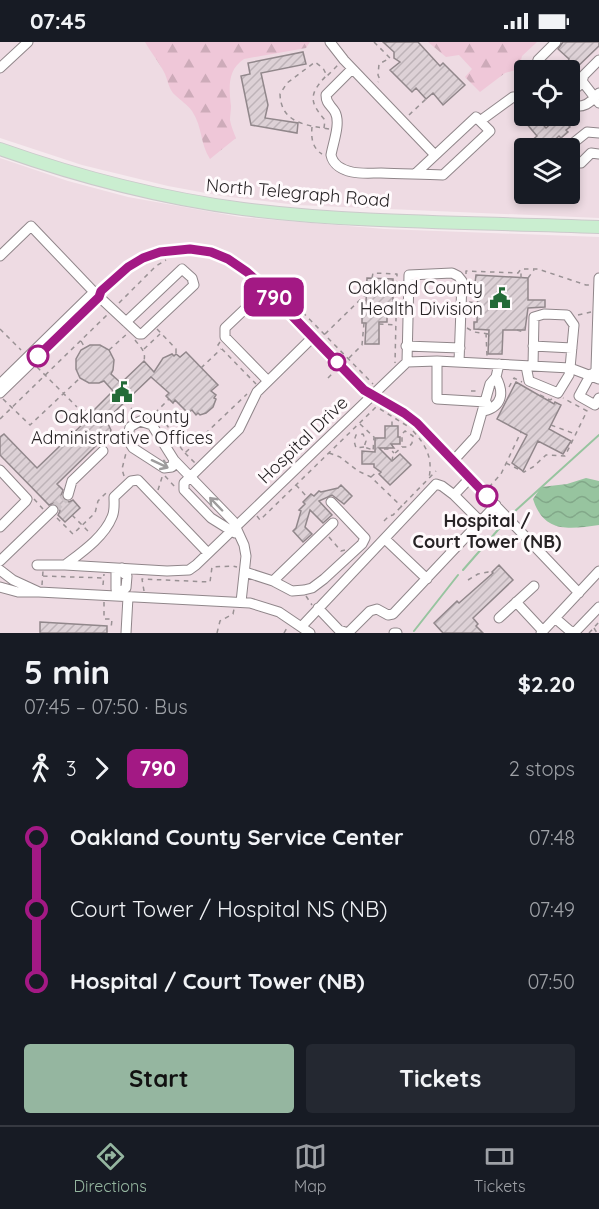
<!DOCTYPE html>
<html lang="en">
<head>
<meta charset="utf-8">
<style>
	body { margin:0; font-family:Quicksand,sans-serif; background:#242831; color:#f1f3f6; height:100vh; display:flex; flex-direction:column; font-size:22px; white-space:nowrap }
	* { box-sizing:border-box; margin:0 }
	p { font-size:20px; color:#9ea1a6 }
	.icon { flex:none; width:33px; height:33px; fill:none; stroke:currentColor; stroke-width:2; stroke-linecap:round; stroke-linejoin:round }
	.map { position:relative; height:591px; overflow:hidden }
	.side { display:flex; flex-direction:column; background:#171b24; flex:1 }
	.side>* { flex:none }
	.badge { padding:0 12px; border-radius:9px; font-size:21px; line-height:39px }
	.controls { position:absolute; left:514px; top:18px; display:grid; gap:12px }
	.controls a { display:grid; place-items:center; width:66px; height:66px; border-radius:6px; background:#171b24; box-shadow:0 3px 9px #0003; font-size:30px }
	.map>.badge { position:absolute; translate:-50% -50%; box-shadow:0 0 0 3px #fff }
	.legs { display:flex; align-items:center; gap:9px; height:66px; padding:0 24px; font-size:20px }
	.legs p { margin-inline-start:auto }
	.headline { display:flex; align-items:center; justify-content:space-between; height:102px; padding:0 24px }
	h1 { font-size:33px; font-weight:700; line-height:45px }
	.cta { display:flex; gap:12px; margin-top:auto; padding:12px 24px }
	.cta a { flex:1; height:69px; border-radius:6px; background:#95b6a0; color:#111; font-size:24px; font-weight:700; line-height:69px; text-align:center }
	.cta a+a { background:#242831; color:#f1f3f6 }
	ul { padding:0 24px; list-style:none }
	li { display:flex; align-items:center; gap:21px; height:72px; font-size:22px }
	li i { display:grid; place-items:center; width:9px; height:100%; margin:0 8px; background:currentColor }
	li i::after { content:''; width:15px; height:15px; margin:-8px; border:4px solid; border-radius:50%; background:#171b24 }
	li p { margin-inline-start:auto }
	li:first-child i { background:linear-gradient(#0000 50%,currentColor 0) }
	li:last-child i { background:linear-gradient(currentColor 50%,#0000 0) }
	.status { display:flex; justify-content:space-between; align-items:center; height:42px; padding:0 30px; background:#171b24; direction:ltr }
	.status svg { height:16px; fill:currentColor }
	.tabs { display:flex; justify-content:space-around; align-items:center; height:84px; border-top:2px solid #363941; background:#171b24; font-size:16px; color:#9ea1a6 }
	.tabs a { display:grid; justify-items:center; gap:3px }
	.tabs .active { color:#95b6a0 }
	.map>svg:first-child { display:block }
	.built { fill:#eedbe3; fill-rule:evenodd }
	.forest { fill:url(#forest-firs) }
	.water { fill:url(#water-waves) }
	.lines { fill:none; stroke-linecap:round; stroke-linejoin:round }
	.stream { stroke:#97c49f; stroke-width:2 }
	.building { fill:url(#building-hatch); stroke:#91878b; stroke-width:1.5 }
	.minor-tunnel { stroke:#cdc3c7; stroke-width:9; stroke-dasharray:9 4.5; stroke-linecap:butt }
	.minor-casing { stroke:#90868a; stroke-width:11 }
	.major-casing { stroke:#cbcacb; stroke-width:14 }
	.path { stroke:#999194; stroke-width:1.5; stroke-dasharray:4.5 4.5; stroke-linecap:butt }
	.minor { stroke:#fff; stroke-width:9 }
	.major { stroke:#caeed0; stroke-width:12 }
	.oneway { stroke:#9e9c9d }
	.line-1-casing { stroke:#fff; stroke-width:14 }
	.line-1 { stroke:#a31984; stroke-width:9 }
	.stop-1-dot { fill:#fff; stroke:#a31984; stroke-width:3 }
	.labels { text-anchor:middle; stroke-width:6; stroke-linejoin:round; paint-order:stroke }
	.street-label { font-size:18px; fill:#272325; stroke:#fffafc }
	.poi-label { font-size:18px; fill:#272325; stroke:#fffafc; text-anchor:end }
	.stop-label { font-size:18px; font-weight:bold; fill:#272325; stroke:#fffafc }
</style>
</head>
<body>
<div class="status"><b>07:45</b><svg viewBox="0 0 49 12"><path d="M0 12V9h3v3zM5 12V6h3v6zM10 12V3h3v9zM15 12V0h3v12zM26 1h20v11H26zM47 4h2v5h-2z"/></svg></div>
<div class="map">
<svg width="599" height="591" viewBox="0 0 599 591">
	<defs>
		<pattern id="forest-firs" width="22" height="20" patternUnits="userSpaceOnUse" patternTransform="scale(1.5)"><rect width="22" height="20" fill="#efc7d8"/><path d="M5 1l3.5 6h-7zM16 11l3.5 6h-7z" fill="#cdabb9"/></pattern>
		<pattern id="water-waves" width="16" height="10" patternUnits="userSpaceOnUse" patternTransform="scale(1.5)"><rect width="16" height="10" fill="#97c49f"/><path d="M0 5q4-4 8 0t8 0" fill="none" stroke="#82a889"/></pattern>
		<pattern id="building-hatch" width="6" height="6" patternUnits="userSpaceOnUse" patternTransform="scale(1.5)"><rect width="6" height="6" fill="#ddd1d6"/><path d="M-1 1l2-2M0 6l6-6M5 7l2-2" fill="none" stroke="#beb3b8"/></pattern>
	</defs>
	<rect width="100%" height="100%" fill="#f6ebef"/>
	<path class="built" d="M0 0H599V176L297 163 222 154 168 144 82 123 0 96ZM525 28H570V74H525ZM525 106H570V152H525Z
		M0 116 68 139 128 155 240 175 385 187 599 195V591H0Z"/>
	<path class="forest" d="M145 0H310L306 6 244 17C227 28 229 46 231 64 231 69 230 73 230 78 231 84 234 91 236 96L210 117C200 102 203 86 192 69 187 62 181 59 175 53 169 48 168 39 165 32 160 21 151 11 145 0Z
		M428 0H537L522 14 519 27 505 31 480 50 465 35 472 27 459 13 446 15Z"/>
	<path class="water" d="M586 436 599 439V483C570 487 544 492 533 457L541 445 567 442Z"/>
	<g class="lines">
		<path class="stream" d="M514 470 599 393
			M463 528 504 481
			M414 589 458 533"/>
	</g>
	<path class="building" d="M383 0H418L440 24 443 21 465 43 443 63 433 51 426 57 416 46 412 50 390 28 400 20 394 16V10Z
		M563 0H599V4L574 28H564L569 17 558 7Z
		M303 10 306 22 261 31 268 63 265 76 298 81 297 91 251 83 241 34 250 32 248 21Z
		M535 74 546 86 554 79 549 74H559L570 85 566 88 568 90 561 96 559 94 551 101 556 106H536L530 100 537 94 526 81Z
		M476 233 528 236V258H545V265L528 266 525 288H503L502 312H488L489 288 474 287V280H477L478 241H475Z
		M367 236 393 237V268L387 267V280H379V302H365L366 281H362V261H366Z
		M90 303H100L109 308 114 318 113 328 111 332 121 341 144 319 154 330 163 316 172 312 174 314 176 312 180 315 186 310 218 343 211 349 216 353 214 356 216 357 213 365 206 371 200 373 198 371 196 373 192 368 188 371 175 358 173 361 166 354 169 351 151 335 106 378 111 388 106 403 101 399 57 442 63 448 61 454 64 458 69 460 73 458 80 466 65 480 58 473 60 469 58 464 54 461 49 463 0 413V395L4 392 37 426 86 379 77 370 81 365 89 373 113 349 104 339 99 341H89L80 336 76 327V317L81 308Z
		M516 340 554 362 555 360 561 363 549 387 571 399 563 412 538 399 523 429 512 421 527 393 497 377Z
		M385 384H398V395H400V402H391L394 406H379L392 419 400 412 411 423 390 443 379 432 381 430 374 425V422H362V409L375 410V396H385Z
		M341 443 352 454 344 462 332 453 319 459 332 473 323 481 310 468 305 485 312 492 303 500 293 489 296 486 301 469 299 468 305 462 303 460 311 452 314 454 319 449 321 450 338 446Z
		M499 523 513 538 473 576 478 582 476 584 483 591H443L434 581 457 559 459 561 493 531 492 530Z
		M40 580 107 584V591H40Z"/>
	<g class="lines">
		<path class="minor-tunnel" d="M53 468 68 453"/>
		<defs>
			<path id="minor" d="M330 0 344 18 435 113
				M599 18 584 33 582 39 599 61
				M0 26 28 0
				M352 27 326 53C326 62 331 63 335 70 341 81 333 101 331 113 333 123 343 128 352 130 361 132 371 131 381 131 401 132 422 132 443 133L490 89 476 75 415 132
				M543 28 537 21 538 18 556 0
				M570 46H576L582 41
				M570 63C584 67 590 61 599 51
				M480 79 513 55 525 54
				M567 106 587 90 599 91
				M570 120 581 121 591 111 599 112
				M0 214 31 184 94 250 139 292H142L194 243 192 236 182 227 126 280
				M266 247 225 286V295L268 339
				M406 304 460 306
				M533 304 572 306
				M437 319V357L486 360 488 364
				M407 320 409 233 452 231 458 234 462 239 459 320
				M526 324 529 339 558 351 569 333 570 326 574 283 567 273 544 272 534 275 533 324
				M591 332 579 354 595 363 599 356
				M594 334 596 327 599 236
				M0 342 94 250 99 249
				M0 351 99 255 101 249C111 239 121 229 132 222 162 204 202 202 232 219 250 229 264 244 277 258 306 287 333 320 363 346 380 360 401 367 417 381L579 551
				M484 369C503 364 504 350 496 335
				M174 418 172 425 164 426 133 406 127 397 130 385 140 379 152 383 174 418 233 479 244 503 246 514 241 560
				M454 418 475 395 490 342 496 335 499 322
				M0 428 27 457 26 459 0 485
				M68 453 72 439 103 409
				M454 453 481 480
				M235 491 211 476 184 448V441L239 387 257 350 313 295
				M385 497 427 537
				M208 511 138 438 131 439 114 455C114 461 115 469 112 475 104 495 82 510 65 523L167 529 189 528 196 523 407 320 437 319 570 326 599 337
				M0 519 53 468
				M37 523H65
				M0 528 13 538 39 550
				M245 530 273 539 292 549 304 548 312 546 324 537 362 502 365 496 331 460
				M273 539 333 481
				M0 545 18 550H39L250 561 279 570 310 591
				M121 549 126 546 127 534 121 529
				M120 554 121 549 116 547V531L121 529 122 526
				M516 560 543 589
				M318 566 339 588 348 591 370 569 377 567 388 573 393 572 496 463
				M499 576 534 544
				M555 576 570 589 575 590 599 565
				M302 584 436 442 442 444 454 453 470 436
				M126 591 128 555
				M394 591H397
				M541 591 599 529"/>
			<path id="major" d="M0 107C79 135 160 156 243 167 361 182 481 180 599 185"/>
		</defs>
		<use href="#minor" class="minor-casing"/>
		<use href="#major" class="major-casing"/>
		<path class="path" d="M374 0 390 16 379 22 378 33 380 38 378 40
			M409 73 426 57
			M312 85C311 95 312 106 322 112
			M324 86 325 78C309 60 309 52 326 34
			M329 87C305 83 281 81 280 52L287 41 315 20 323 26 327 34 338 23
			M466 232V229L518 231 521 227H538L586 243H592
			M372 236 373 231 397 232 395 321
			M521 236V228
			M528 236 534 228
			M244 237 249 253
			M270 240 275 242 373 342
			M469 260 477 261
			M119 261 156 224 166 218
			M578 273 591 270
			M379 282 395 283
			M467 286 474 290 489 292
			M0 287 21 308
			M157 287 176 307V312
			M517 288 524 290
			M486 291 487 314
			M325 292 364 254H367
			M135 298C141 306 146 309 144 319
			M81 299 85 306
			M220 300 218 303 256 342
			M144 307 160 292
			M109 308 128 291
			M349 316 362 303 364 281
			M37 325 77 365
			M201 326 221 307
			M328 336 334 330
			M509 345 514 336 522 340
			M471 349H480
			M540 353 550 358 552 357
			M3 357 30 383 80 336
			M127 358 135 373
			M380 367 409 385
			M155 371 169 357
			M142 372C167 368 172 397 185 411L247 352
			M0 377 107 273
			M360 382 374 395 373 410
			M551 383 575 392
			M392 384V376
			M413 389C426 403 433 416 429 436
			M111 391 120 392
			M175 394 201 391 214 401
			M144 396 145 392 140 391 139 396H144L148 400
			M364 405 356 406 354 399 356 393 363 392 366 399 364 405 373 408
			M384 407H390L394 411
			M185 411 195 421
			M329 411 340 415 358 429 371 435 402 465
			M392 419 393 413 402 405H409L412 401 413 394 405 389 402 392V405
			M506 421 524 430 533 425 546 413 565 414 587 369 563 356
			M124 434 122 427 126 411
			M165 434 176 446
			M371 435 379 428
			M296 443 308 456
			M489 445 501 432 521 390
			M158 448 163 432
			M34 457 43 467
			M72 473 91 492
			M257 474 260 478 376 365
			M57 476 73 492 95 471 98 459 107 450
			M384 479 389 474 393 473 436 429
			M329 495 341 509 345 508
			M43 534 104 536
			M468 538 478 532 488 530 492 534
			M42 543 43 529
			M103 543 104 532
			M144 549 142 537 210 540 212 525 233 524 237 525
			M306 554 312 563
			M104 560V577H112L111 587
			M594 586 597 591
			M217 591 220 579 233 572 234 567
			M284 591 288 584
			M589 591 599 580"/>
		<use href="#minor" class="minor"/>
		<use href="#major" class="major"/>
	</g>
	<defs><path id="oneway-shaft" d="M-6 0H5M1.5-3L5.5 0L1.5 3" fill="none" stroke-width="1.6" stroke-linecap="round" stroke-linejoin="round" transform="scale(1.5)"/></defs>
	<g class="oneway">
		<use href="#oneway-shaft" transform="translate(160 422) rotate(25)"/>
		<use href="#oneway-shaft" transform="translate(216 462) rotate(-134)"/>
	</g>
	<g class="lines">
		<defs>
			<path id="line-1" d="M38 314 99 255 101 249 128 225 143 216 160 210 190 207 211 210 228 217 247 230 266 247 364 348 404 371 417 381 487 454"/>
		</defs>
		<use href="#line-1" class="line-1-casing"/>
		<use href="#line-1" class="line-1"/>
	</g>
	<defs>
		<symbol id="civic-bare" viewBox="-9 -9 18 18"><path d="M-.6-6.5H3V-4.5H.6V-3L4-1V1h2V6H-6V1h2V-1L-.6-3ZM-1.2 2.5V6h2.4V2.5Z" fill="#246b38" stroke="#fffafc" stroke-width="2.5" paint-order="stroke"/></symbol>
	</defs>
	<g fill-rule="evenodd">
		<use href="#civic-bare" x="485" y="241" width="30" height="30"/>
		<use href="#civic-bare" x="107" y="335" width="30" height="30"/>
	</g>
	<g class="stop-1-dot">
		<circle cx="38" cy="314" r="10"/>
		<circle cx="337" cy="320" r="8"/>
		<circle cx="487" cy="454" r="10"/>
	</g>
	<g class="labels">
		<g class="street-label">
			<text transform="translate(298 151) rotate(5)" y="6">North Telegraph Road</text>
			<text transform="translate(303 398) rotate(-44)" y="6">Hospital Drive</text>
		</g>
		<g class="poi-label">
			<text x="483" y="252">Oakland County<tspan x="483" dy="21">Health Division</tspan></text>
			<text x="122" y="381" text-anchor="middle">Oakland County<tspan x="122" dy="21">Administrative Offices</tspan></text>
		</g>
		<g class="stop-label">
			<text x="487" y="485">Hospital /<tspan x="487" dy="21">Court Tower (NB)</tspan></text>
		</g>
	</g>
</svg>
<div class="controls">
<a><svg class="icon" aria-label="locate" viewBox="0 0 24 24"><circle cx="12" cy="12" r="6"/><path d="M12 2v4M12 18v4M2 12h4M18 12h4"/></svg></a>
<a><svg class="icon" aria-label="layers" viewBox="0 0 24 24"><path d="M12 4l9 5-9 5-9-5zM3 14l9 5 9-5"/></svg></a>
</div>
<b class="badge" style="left:274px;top:255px;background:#a31984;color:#fff">790</b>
</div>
<section class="side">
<div class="headline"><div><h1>5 min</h1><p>07:45 – 07:50 · Bus</p></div><b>$2.20</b></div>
<div class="legs"><svg class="icon" aria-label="walk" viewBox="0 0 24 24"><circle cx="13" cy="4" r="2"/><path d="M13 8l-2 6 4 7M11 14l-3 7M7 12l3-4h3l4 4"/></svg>3<svg class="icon" aria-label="forward" viewBox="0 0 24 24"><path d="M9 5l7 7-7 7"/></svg><b class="badge" style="background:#a31984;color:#fff">790</b><p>2 stops</p></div>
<ul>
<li><i style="color:#a31984"></i><b>Oakland County Service Center</b><p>07:48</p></li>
<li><i style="color:#a31984"></i><span>Court Tower / Hospital NS (NB)</span><p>07:49</p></li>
<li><i style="color:#a31984"></i><b>Hospital / Court Tower (NB)</b><p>07:50</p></li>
</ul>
<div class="cta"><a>Start</a><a>Tickets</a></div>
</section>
<nav class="tabs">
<a class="active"><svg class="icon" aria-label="directions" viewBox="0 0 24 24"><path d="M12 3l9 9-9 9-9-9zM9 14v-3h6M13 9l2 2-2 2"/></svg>Directions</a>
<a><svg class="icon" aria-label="map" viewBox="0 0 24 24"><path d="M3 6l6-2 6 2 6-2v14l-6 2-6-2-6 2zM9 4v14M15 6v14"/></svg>Map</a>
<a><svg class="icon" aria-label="tickets" viewBox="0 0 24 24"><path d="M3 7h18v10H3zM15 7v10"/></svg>Tickets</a>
</nav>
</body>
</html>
